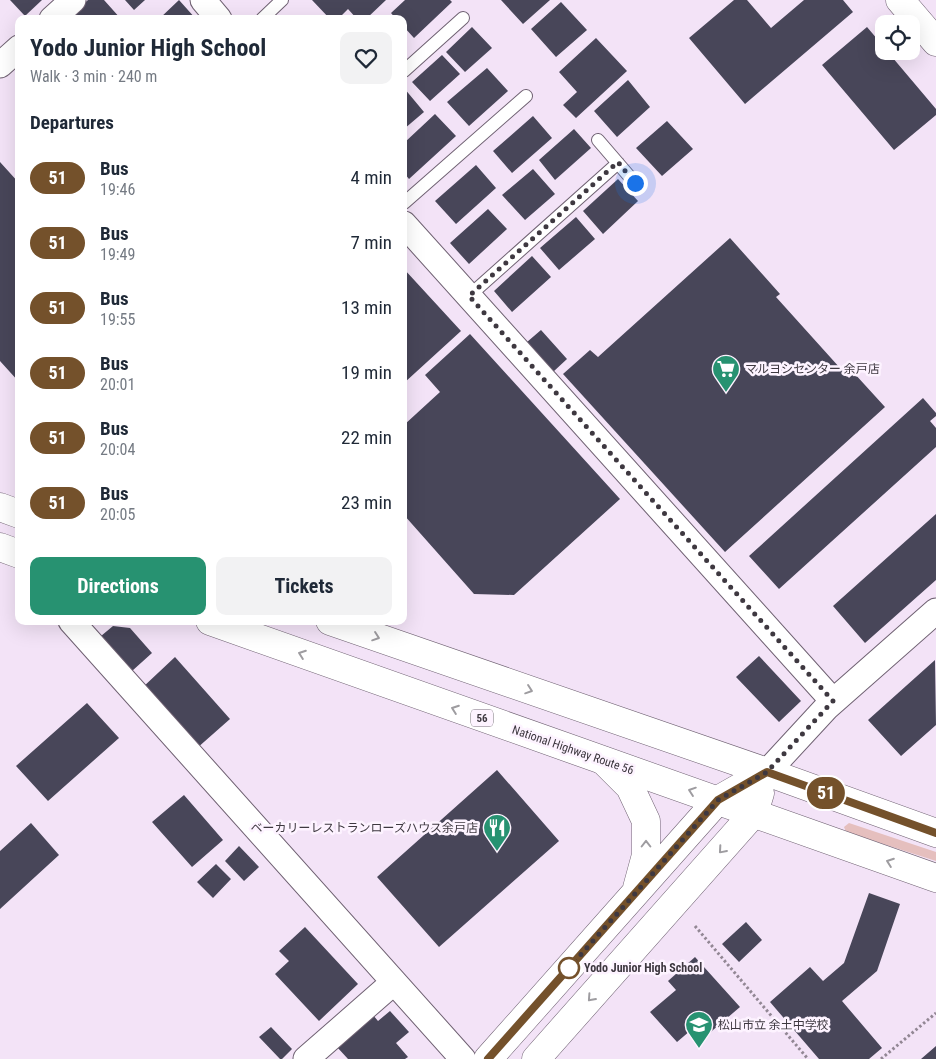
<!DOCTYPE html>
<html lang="en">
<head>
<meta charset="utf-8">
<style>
	body { margin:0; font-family:"Roboto Condensed","Noto Sans JP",sans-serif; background:#f2f2f3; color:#1f2937; height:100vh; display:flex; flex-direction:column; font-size:19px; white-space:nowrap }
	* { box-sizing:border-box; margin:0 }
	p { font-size:16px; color:#747a83 }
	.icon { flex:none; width:28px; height:28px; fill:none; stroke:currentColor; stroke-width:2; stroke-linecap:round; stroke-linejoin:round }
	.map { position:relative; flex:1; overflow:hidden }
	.panel { position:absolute; left:15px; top:15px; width:392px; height:610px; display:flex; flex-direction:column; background:#fff; border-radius:10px; box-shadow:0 5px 20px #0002 }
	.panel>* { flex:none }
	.badge { padding:0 10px; border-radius:16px; font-size:18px; line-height:32px }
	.buttons { position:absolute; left:875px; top:15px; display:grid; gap:10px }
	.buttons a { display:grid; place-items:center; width:45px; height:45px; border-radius:10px; background:#fff; box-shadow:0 5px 20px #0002; font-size:25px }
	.you { position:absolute; width:25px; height:25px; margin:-12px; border:4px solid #fff; border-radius:50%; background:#1a73e8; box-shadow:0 0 0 8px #1a73e833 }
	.map>.badge { position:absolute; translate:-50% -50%; box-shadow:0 0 0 2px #fff }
	h2 { padding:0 15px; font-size:19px; line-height:45px }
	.round { display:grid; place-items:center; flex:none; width:52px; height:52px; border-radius:10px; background:#f2f2f3 }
	.overview { display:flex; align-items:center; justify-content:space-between; height:85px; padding:0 15px }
	h1 { font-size:24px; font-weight:700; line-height:38px }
	.primary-button { display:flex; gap:10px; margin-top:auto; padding:10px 15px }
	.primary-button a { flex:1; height:58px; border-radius:10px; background:#279271; color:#fff; font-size:20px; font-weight:700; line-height:58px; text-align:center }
	.primary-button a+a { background:#f2f2f3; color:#1f2937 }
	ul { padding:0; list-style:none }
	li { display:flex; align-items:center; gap:15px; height:65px; padding:0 15px }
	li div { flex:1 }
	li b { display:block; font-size:19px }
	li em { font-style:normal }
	li .badge { min-width:55px; font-weight:700; text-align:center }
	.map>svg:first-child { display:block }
	.green { fill:#e5bfbe }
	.building { fill:#484659 }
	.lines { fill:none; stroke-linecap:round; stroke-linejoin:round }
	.lane-casing { stroke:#6f6172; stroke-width:14 }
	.street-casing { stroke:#6f6172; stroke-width:27 }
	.secondary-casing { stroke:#6f6172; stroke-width:29 }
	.highway-casing { stroke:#6f6172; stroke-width:29 }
	.path { stroke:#928794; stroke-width:3; stroke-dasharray:2.5 2.5; stroke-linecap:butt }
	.lane { stroke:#fff; stroke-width:12 }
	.street { stroke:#fff; stroke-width:25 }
	.secondary { stroke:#fff; stroke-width:28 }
	.highway { stroke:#fff; stroke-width:28 }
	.oneway { stroke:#9e9ca0 }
	.line-casing { stroke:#fff; stroke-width:11 }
	.line { stroke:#74512b; stroke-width:8 }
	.walk { stroke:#3e3840; stroke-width:5; stroke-dasharray:0 9 }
	.stop-dot { fill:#fff; stroke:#74512b; stroke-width:2.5 }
	.labels { text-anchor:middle; stroke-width:5; stroke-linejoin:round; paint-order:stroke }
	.shield { fill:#fdf3ff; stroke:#777079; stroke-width:1 }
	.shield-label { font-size:11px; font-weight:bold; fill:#3e3840 }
	.poi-label { font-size:12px; fill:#3e3840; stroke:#fdf3ff; text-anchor:start }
	.street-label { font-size:12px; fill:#3e3840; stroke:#fdf3ff }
	.stop-label { font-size:12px; font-weight:bold; fill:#3e3840; stroke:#fdf3ff; text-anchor:start }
</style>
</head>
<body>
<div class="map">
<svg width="936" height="1059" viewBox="0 0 936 1059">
	<rect width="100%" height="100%" fill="#f3e3f7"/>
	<path class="green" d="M849 823 936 852V861L846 832 844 827Z"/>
	<path class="building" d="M10 0H42L25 16Z
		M88 0H104L121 19H67Z
		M125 0H145L134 10Z
		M179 0 196 19H159Z
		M312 0H386L366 19H357L348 9 338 19H330Z
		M405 0H450L452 2 414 38 404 27V19H396L391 13Z
		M501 0H550L523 24Z
		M734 0H747L771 28 804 0H843L853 12 745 104 689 38Z
		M561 2 587 30 556 57 531 29Z
		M472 27 492 48 465 72 446 52Z
		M867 27 884 47V51H887L936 109V115L894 150 822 65Z
		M596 38 627 71 576 118 563 105 577 92 559 72Z
		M442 55 460 74 430 101 412 82Z
		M487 68 508 91 469 126 447 102Z
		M628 80 650 107 617 137 594 111Z
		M404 88 424 112 404 129Z
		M435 114 456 136 409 179 404 173V143Z
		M533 116 552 138 512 173 493 151Z
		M667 121 693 149 662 176 636 148Z
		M574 129 591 148 555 180 539 160Z
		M0 162 19 183V382L0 361Z
		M476 165 496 188 456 224 435 201Z
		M533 169 555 194 525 220 502 195Z
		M618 179 638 201 603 234 583 211Z
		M488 209 507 229 469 264 450 243Z
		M576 217 595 239 559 270 540 248Z
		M730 238 780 294 776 297 849 378 854 373 885 407 725 552 563 374 590 350 598 357Z
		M532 256 551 277 512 312 494 291Z
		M404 269 461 331 404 383Z
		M541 330 567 359 553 372 527 342Z
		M470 334 620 499 514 595 474 594 404 515V425L440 392 425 375Z
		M923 398 936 413V416L930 421 936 428V447L779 589 749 556Z
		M936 514V580L865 643 833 606Z
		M113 626 130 628 152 653 132 671 101 636Z
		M759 656 801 701 779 722 736 677Z
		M175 657 230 719 196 749 142 688Z
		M935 660 936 725 901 756 868 720Z
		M87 703 119 738 48 801 16 766Z
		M497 770 559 841 439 947 377 877Z
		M184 795 223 840 192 867 152 822Z
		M31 823 59 855 0 909V851Z
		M239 846 259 867 244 881 225 861Z
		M216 864 231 879 213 898 197 882Z
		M869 893 900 904 877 971 842 1001 882 1048 869 1059H819L770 1002 810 967 823 981 844 963Z
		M746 922 762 940 739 962 722 944Z
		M305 927 358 984 319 1021 275 974 289 961 279 951Z
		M695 957 740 1007 706 1036 697 1025 677 1042 650 1012 676 990 668 981Z
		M390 1011 409 1032 396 1043 408 1057 405 1059H348L337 1047 373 1015 378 1021Z
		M271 1027 292 1049 282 1059H280L259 1037Z
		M936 1046V1059H921Z"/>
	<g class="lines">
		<defs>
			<path id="lane" d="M262 19 282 0
				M404 71 463 18
				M598 140 635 183
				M404 203 526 96
				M469 296 618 163"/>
			<path id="street" d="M203 0 219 19
				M52 19 73 0
				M0 65 19 48
				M404 224 833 701
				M71 621 463 1059
				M767 772 827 707 936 611
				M306 1059 394 982"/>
			<path id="secondary" d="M900 0 936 42
				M604 761 630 787 646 821V855L637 888
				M488 1059 718 800 767 772
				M536 1059 754 813 760 793"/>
			<path id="highway" d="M0 507 19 514
				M0 547 19 554
				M210 621C452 707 694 792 936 878
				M330 621 767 772 936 833"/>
		</defs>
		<use href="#lane" class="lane-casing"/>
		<use href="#street" class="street-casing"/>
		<use href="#secondary" class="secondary-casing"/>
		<use href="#highway" class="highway-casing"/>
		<path class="path" d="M695 926 808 1059
			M881 1059 936 1013"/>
		<use href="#lane" class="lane"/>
		<use href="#street" class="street"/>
		<use href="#secondary" class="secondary"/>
		<use href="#highway" class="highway"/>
	</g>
	<defs><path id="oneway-chevron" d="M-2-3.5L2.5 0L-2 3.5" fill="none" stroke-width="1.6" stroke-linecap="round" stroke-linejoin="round" transform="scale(1.25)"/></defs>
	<g class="oneway">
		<use href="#oneway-chevron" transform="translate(376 637) rotate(19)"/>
		<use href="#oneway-chevron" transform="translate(302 654) rotate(-160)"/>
		<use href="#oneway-chevron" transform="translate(529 690) rotate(19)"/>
		<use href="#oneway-chevron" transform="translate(455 709) rotate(-160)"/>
		<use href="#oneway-chevron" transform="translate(692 791) rotate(-161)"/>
		<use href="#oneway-chevron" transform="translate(646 844) rotate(-90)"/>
		<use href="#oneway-chevron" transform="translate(722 850) rotate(131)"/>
		<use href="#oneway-chevron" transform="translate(890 862) rotate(-160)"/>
		<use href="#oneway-chevron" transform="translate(591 998) rotate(132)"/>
	</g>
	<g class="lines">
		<defs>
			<path id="line" d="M488 1059 718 800 767 772 936 833"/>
		</defs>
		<use href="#line" class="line-casing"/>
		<use href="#line" class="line"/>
		<path class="walk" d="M569 968 718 800 767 772 833 701 469 296 618 162 635 183"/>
	</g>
	<defs>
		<symbol id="supermarket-pin" viewBox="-11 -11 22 30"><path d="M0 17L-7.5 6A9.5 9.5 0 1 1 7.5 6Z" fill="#279271" stroke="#fdf3ff"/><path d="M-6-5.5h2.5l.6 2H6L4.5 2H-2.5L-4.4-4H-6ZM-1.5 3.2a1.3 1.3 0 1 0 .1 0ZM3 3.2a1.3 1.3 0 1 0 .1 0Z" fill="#fff"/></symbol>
		<symbol id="restaurant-pin" viewBox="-11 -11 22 30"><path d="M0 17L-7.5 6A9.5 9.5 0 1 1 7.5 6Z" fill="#279271" stroke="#fdf3ff"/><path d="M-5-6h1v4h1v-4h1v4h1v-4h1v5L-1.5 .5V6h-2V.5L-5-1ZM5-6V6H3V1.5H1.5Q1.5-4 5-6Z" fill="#fff"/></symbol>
		<symbol id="school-pin" viewBox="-11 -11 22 30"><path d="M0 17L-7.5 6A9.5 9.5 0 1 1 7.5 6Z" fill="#279271" stroke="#fdf3ff"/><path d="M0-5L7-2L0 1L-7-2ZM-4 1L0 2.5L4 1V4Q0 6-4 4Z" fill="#fff"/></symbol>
	</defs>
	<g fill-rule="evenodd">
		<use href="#supermarket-pin" x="710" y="353" width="32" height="43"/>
		<use href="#restaurant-pin" x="481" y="812" width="32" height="43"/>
		<use href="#school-pin" x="683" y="1009" width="32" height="43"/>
	</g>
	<circle class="stop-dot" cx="569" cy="968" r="10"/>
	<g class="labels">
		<rect class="shield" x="471" y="709.5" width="22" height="17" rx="4"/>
		<g class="shield-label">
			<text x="482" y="722">56</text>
		</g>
		<g class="poi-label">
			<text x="745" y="373">マルヨシセンター 余戸店</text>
			<text x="478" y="832" text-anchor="end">ベーカリーレストランローズハウス余戸店</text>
			<text x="718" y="1029">松山市立 余土中学校</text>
		</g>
		<g class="street-label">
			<text transform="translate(573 750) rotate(19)" y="4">National Highway Route 56</text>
		</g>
		<g class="stop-label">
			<text x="584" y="972">Yodo Junior High School</text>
		</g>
	</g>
</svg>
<div class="buttons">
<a><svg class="icon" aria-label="locate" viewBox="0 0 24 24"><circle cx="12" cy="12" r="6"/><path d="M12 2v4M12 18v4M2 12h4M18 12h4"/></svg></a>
</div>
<div class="you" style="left:635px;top:183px"></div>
<b class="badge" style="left:826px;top:793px;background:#74512b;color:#fff">51</b>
<section class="panel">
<div class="overview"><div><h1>Yodo Junior High School</h1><p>Walk · 3 min · 240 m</p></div><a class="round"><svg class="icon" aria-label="heart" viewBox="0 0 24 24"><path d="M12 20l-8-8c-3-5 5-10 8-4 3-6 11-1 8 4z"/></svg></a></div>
<h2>Departures</h2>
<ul>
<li><span class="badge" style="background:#74512b;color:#fff">51</span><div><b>Bus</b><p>19:46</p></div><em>4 min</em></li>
<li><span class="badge" style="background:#74512b;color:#fff">51</span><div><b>Bus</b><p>19:49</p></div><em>7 min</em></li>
<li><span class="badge" style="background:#74512b;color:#fff">51</span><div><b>Bus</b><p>19:55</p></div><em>13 min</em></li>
<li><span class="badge" style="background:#74512b;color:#fff">51</span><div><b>Bus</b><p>20:01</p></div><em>19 min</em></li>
<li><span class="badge" style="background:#74512b;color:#fff">51</span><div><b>Bus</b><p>20:04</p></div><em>22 min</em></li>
<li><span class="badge" style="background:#74512b;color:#fff">51</span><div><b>Bus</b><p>20:05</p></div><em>23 min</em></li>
</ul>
<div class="primary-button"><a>Directions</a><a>Tickets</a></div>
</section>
</div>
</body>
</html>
